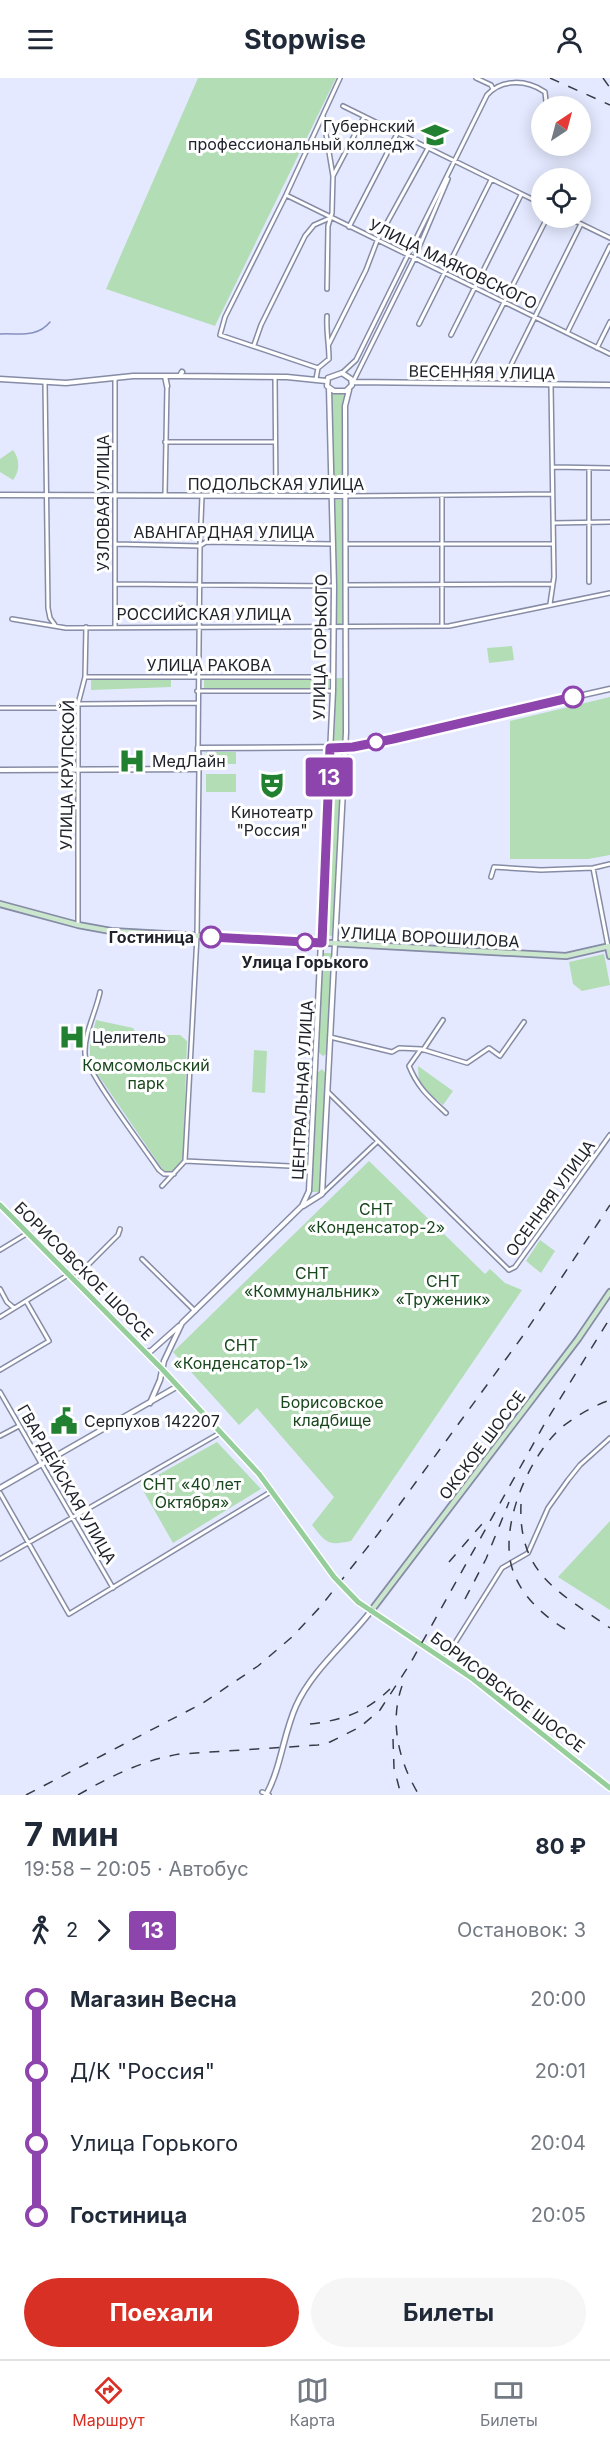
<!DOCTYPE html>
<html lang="ru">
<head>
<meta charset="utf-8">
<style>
	body { margin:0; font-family:Inter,sans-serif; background:#f6f6f7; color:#1f2937; height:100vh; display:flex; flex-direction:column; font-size:22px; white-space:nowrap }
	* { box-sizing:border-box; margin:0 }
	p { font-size:20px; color:#747a83 }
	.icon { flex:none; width:33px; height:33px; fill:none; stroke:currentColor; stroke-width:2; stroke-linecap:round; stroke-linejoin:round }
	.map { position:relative; height:1717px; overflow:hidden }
	.side { display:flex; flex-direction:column; background:#fff; flex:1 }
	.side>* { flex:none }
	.badge { padding:0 12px; border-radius:4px; font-size:21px; line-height:39px }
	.needle { width:39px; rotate:36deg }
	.tools { position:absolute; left:531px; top:18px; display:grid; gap:12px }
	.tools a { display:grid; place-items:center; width:60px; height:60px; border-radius:50%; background:#fff; box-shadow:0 3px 15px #0003; font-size:30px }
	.map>.badge { position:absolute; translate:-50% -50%; box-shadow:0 0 0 3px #fff }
	.legs { display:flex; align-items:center; gap:9px; height:66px; padding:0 24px; font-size:20px }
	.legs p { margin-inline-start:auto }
	.overview { display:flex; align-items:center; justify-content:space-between; height:102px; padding:0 24px }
	h1 { font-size:33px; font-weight:700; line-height:45px }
	.cta { display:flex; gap:12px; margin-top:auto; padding:12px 24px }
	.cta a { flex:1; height:69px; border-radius:36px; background:#d93025; color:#fff; font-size:24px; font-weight:700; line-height:69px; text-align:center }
	.cta a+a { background:#f6f6f7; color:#1f2937 }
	ul { padding:0 24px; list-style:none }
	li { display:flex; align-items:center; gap:21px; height:72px; font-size:22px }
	li i { display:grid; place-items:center; width:9px; height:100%; margin:0 8px; background:currentColor }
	li i::after { content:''; width:15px; height:15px; margin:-8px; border:4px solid; border-radius:50%; background:#fff }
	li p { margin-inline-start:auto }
	li:first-child i { background:linear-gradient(#0000 50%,currentColor 0) }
	li:last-child i { background:linear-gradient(currentColor 50%,#0000 0) }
	header { display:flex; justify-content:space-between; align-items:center; height:78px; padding:0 24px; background:#fff; font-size:27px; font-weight:700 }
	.tabs { display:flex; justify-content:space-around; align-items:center; height:84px; border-top:2px solid #e0e1e3; background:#fff; font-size:16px; color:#747a83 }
	.tabs a { display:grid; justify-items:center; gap:3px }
	.tabs .active { color:#d93025 }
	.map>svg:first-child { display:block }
	.green { fill:#b3ddb4 }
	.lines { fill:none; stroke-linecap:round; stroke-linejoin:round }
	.stream { stroke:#8690bf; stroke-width:1.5 }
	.minor-casing { stroke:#868ca5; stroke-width:6 }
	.tertiary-casing { stroke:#868ca5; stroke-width:7 }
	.secondary-casing { stroke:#868ca5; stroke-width:8 }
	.primary-casing { stroke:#fff; stroke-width:8 }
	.minor { stroke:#fff; stroke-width:3 }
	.tertiary { stroke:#fff; stroke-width:4 }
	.secondary { stroke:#cae7cd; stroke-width:4.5 }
	.primary { stroke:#95ce9b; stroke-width:5 }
	.rail { stroke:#383b46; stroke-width:1.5; stroke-dasharray:10 10; stroke-linecap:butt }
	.primary-bridge-casing { stroke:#fff; stroke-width:8; stroke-linecap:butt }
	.primary-bridge { stroke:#95ce9b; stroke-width:5 }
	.line-1-casing { stroke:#fff; stroke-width:14 }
	.line-1 { stroke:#8e44ad; stroke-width:9 }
	.stop-1-dot { fill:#fff; stroke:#8e44ad; stroke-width:3 }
	.labels { text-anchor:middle; stroke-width:6; stroke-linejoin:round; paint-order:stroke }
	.poi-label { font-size:16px; fill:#20232c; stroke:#fff; text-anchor:start }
	.street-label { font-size:16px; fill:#20232c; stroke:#fff }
	.stop-label { font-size:16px; font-weight:bold; fill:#20232c; stroke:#fff; text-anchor:end }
	.park-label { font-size:16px; fill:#18471d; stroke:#fff }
</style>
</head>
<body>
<header><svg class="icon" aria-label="menu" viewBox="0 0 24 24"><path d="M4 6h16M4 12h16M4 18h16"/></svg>Stopwise<svg class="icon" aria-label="person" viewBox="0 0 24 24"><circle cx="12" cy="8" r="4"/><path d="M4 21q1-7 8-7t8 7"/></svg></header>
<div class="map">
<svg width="610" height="1717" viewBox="0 0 610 1717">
	<rect width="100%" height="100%" fill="#e4e9ff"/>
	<path class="green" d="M198 0H336L215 248 106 211Z
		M347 310 343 323V417H334L331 311Z
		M13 372C20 381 20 393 13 402L0 394V381Z
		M335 422H343L345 546H337Z
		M512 568 514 582 489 585 487 570Z
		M91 600H171V609L91 612Z
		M336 600H345L344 665H334Z
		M204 602H329V610H204Z
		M610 619V777L588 781H510V643Z
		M206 674H236V686H206Z
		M333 678H344L334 858 324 857Z
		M206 696H236V714H206Z
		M323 875H333L328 975 323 978 318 974Z
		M604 876 610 907 582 913 573 906 569 884Z
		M96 942 133 950 137 957H180L187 963 183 1079C181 1089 173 1097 163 1092L90 985V966Z
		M254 972 267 973 265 1015 252 1014Z
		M418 988 453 1013 443 1027 419 1007Z
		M322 991 326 996 320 1114H312L317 995Z
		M369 1083 485 1196 490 1191 505 1205 522 1212 351 1463C328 1468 326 1465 312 1447L334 1419 257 1330 239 1347 173 1274Z
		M540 1162 555 1173 541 1195 526 1183Z
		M217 1364 261 1411 173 1465 140 1407Z
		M610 1443V1532L558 1499Z"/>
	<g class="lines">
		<path class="stream" d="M0 256C19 255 37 260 50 244"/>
		<defs>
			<path id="minor" d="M476 0 491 7 493 11
				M343 28 542 126
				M323 38 333 98 332 135 328 148 327 211
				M333 98 364 39
				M286 117 610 276
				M569 140 610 160
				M349 149 397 56
				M419 246 491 102
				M567 255 610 168
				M451 257 521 117
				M329 266 366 192 377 163 427 72
				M254 267 261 247 305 158 314 147 330 140
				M597 270 610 244
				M318 290 220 257 225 239 286 117 340 0
				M342 295 356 282 487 17C502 0 527 2 545 14L546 24 551 26
				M275 299 276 417
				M115 301V548
				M316 301 318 290 329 281C329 266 326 253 327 238
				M45 304 48 530 50 540 55 547
				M353 304 414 181 448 101
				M463 305 547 140
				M502 305 581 146
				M165 364H275
				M553 389 610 390
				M589 390V504
				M165 417 167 308
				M346 418 552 416
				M442 418V548
				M553 445 610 444
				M115 466 200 468 206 464 333 466
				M346 466H552
				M116 506 334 508
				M347 507 552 506
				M550 526 554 499 551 307
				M12 541 66 550 449 548 610 515
				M85 599H333
				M197 613H333
				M78 626 197 625
				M0 630H77
				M198 670 200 468 202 418
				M593 790 608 868
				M491 799 494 789 541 792 593 790 610 786
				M78 846V626L85 599 86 549
				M100 914C96 934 84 955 85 976 85 992 147 1074 159 1092L164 1096H174
				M330 959 392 974 399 970 421 971 409 988C418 1010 429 1019 446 1035
				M421 971 467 985 489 970 500 978 524 944
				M423 972 443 942
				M328 1014 509 1192 515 1189 610 1057
				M185 1083 197 858 199 691
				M162 1108 185 1083 310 1089
				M322 1116 377 1064
				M0 1172 28 1155
				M142 1181 195 1233
				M74 1201 118 1157 120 1151
				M0 1211 7 1224 14 1230
				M0 1239 68 1197
				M0 1292 49 1263 26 1223
				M0 1314 113 1510
				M0 1358 19 1348
				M0 1415 69 1536 272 1413
				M0 1481 220 1355
				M445 1581 502 1490 528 1475 548 1430 568 1402 580 1387 610 1360
				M262 1714 269 1717"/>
			<path id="tertiary" d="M342 295 351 301 352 307 346 313H334L327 308 328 300Z
				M180 298 287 299 326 303
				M0 301 66 305 133 298H165
				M353 304 610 307
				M167 308 165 298H180L182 294
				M0 417 346 418
				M0 692 199 691 198 670 353 669 610 611
				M303 1128 322 1116 346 654 345 328 349 312
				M145 1274 151 1273 179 1248
				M150 1325 160 1302 164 1283 182 1245 302 1128 309 1113 333 613 334 508 329 310
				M0 1410 178 1308
				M266 1717C281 1690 283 1657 296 1628 312 1592 347 1564 371 1533"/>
			<path id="secondary" d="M0 826 78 847 111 853 566 878 610 868
				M608 868 610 878
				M371 1533 578 1261 610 1214"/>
			<path id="primary" d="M0 1127 162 1291 259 1396 334 1499
				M358 1524 473 1601 610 1710"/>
		</defs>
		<use href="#minor" class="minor-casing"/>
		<use href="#tertiary" class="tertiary-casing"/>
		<use href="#secondary" class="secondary-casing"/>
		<use href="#primary" class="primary-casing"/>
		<use href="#minor" class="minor"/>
		<use href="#tertiary" class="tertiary"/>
		<use href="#secondary" class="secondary"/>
		<use href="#primary" class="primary"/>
		<path class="rail" d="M550 0 610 27
			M603 0 610 10
			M521 1426C518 1496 559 1514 610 1550
			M449 1484 482 1446
			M465 1521 486 1481 509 1424
			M565 1551C541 1536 518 1515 511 1486 501 1443 530 1377 562 1349 576 1338 593 1328 610 1322
			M402 1608C389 1645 399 1684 419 1717
			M310 1646C343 1642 365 1635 390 1611
			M393 1661 394 1690 401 1717
			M26 1717 203 1625 258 1588 292 1559 321 1528 378 1456 522 1259 610 1127
			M78 1717C111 1698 143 1682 180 1676L318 1667 330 1664 360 1649 380 1632 410 1586 545 1345 610 1240"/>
		<defs>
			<path id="primary-bridge" d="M334 1499 358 1524"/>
		</defs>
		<use href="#primary-bridge" class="primary-bridge-casing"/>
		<use href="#primary-bridge" class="primary-bridge"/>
	</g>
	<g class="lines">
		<defs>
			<path id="line-1" d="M211 859 322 865 330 670 353 669 393 661 573 619"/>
		</defs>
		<use href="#line-1" class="line-1-casing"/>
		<use href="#line-1" class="line-1"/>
	</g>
	<defs>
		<symbol id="university-bare" viewBox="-9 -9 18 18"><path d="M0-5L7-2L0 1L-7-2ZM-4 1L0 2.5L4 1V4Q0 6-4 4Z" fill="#228031" stroke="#fff" stroke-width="2.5" paint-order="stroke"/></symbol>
		<symbol id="hospital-bare" viewBox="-9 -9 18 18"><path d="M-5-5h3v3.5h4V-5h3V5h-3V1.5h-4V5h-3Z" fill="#228031" stroke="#fff" stroke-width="2.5" paint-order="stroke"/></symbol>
		<symbol id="theatre-bare" viewBox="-9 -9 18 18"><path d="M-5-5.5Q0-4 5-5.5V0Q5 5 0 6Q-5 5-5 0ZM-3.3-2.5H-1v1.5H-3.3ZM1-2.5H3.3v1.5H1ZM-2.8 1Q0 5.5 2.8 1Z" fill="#228031" stroke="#fff" stroke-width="2.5" paint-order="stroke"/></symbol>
		<symbol id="civic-bare" viewBox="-9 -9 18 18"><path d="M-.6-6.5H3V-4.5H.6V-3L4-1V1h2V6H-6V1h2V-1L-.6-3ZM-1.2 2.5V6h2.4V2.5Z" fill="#228031" stroke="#fff" stroke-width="2.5" paint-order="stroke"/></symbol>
	</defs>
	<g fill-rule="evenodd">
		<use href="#university-bare" x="416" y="38" width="38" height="38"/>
		<use href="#hospital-bare" x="113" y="664" width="38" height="38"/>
		<use href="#theatre-bare" x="253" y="688" width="38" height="38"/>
		<use href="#hospital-bare" x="53" y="940" width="38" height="38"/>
		<use href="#civic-bare" x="45" y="1324" width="38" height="38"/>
	</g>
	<g class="stop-1-dot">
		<circle cx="573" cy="619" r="10"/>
		<circle cx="376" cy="664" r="8"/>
		<circle cx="211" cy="859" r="10"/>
		<circle cx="305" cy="864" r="8"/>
	</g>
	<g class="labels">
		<g class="poi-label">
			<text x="415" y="54" text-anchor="end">Губернский<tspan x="415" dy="18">профессиональный колледж</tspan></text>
			<text x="152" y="689">МедЛайн</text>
			<text x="272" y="740" text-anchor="middle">Кинотеатр<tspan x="272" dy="18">"Россия"</tspan></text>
			<text x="92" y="965">Целитель</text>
			<text x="84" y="1349">Серпухов 142207</text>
		</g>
		<g class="street-label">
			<text transform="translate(453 186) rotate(26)" y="6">УЛИЦА МАЯКОВСКОГО</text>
			<text transform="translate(482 294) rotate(1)" y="6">ВЕСЕННЯЯ УЛИЦА</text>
			<text x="276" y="412">ПОДОЛЬСКАЯ УЛИЦА</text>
			<text transform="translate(103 425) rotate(-90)" y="6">УЗЛОВАЯ УЛИЦА</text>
			<text x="224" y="460">АВАНГАРДНАЯ УЛИЦА</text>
			<text x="204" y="542">РОССИЙСКАЯ УЛИЦА</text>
			<text transform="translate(320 569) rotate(-89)" y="6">УЛИЦА ГОРЬКОГО</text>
			<text x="209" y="593">УЛИЦА РАКОВА</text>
			<text transform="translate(67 697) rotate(-89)" y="6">УЛИЦА КРУПСКОЙ</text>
			<text transform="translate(430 859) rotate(3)" y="6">УЛИЦА ВОРОШИЛОВА</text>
			<text transform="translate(302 1012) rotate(-87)" y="6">ЦЕНТРАЛЬНАЯ УЛИЦА</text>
			<text transform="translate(550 1120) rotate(-54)" y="6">ОСЕННЯЯ УЛИЦА</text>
			<text transform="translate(84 1193) rotate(45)" y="6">БОРИСОВСКОЕ ШОССЕ</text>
			<text transform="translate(482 1367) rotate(-53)" y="6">ОКСКОЕ ШОССЕ</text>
			<text transform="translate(67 1406) rotate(60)" y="6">ГВАРДЕЙСКАЯ УЛИЦА</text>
			<text transform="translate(508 1614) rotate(37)" y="6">БОРИСОВСКОЕ ШОССЕ</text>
		</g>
		<g class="stop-label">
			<text x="194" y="865">Гостиница</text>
			<text x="305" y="890" text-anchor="middle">Улица Горького</text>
		</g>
		<g class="park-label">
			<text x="146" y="993">Комсомольский<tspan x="146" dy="18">парк</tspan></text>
			<text x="376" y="1137">СНТ<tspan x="376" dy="18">«Конденсатор-2»</tspan></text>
			<text x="312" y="1201">СНТ<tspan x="312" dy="18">«Коммунальник»</tspan></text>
			<text x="443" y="1209">СНТ<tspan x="443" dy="18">«Труженик»</tspan></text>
			<text x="241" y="1273">СНТ<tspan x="241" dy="18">«Конденсатор-1»</tspan></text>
			<text x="332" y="1330">Борисовское<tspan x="332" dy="18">кладбище</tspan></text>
			<text x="192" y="1412">СНТ «40 лет<tspan x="192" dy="18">Октября»</tspan></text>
		</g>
	</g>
</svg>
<div class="tools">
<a><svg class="needle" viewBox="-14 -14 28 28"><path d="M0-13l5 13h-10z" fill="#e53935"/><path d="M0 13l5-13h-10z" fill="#747a83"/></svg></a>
<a><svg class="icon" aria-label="locate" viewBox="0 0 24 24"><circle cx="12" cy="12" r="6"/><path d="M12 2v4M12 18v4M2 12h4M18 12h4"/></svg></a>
</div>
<b class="badge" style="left:329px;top:699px;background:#8e44ad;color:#fff">13</b>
</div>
<section class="side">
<div class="overview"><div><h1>7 мин</h1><p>19:58 – 20:05 · Автобус</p></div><b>80 ₽</b></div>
<div class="legs"><svg class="icon" aria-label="walk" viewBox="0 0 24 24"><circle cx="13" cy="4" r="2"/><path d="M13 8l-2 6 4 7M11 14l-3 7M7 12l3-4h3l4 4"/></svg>2<svg class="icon" aria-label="forward" viewBox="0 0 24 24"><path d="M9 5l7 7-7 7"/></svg><b class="badge" style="background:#8e44ad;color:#fff">13</b><p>Остановок: 3</p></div>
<ul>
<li><i style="color:#8e44ad"></i><b>Магазин Весна</b><p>20:00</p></li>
<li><i style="color:#8e44ad"></i><span>Д/К &quot;Россия&quot;</span><p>20:01</p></li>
<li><i style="color:#8e44ad"></i><span>Улица Горького</span><p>20:04</p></li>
<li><i style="color:#8e44ad"></i><b>Гостиница</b><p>20:05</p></li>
</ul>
<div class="cta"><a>Поехали</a><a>Билеты</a></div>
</section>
<nav class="tabs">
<a class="active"><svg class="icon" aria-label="directions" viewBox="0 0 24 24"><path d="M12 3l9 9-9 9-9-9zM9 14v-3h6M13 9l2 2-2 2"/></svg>Маршрут</a>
<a><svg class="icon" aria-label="map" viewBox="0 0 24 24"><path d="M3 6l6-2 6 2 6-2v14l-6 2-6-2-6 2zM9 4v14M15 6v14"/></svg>Карта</a>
<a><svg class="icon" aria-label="tickets" viewBox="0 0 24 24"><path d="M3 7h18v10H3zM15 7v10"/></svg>Билеты</a>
</nav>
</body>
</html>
